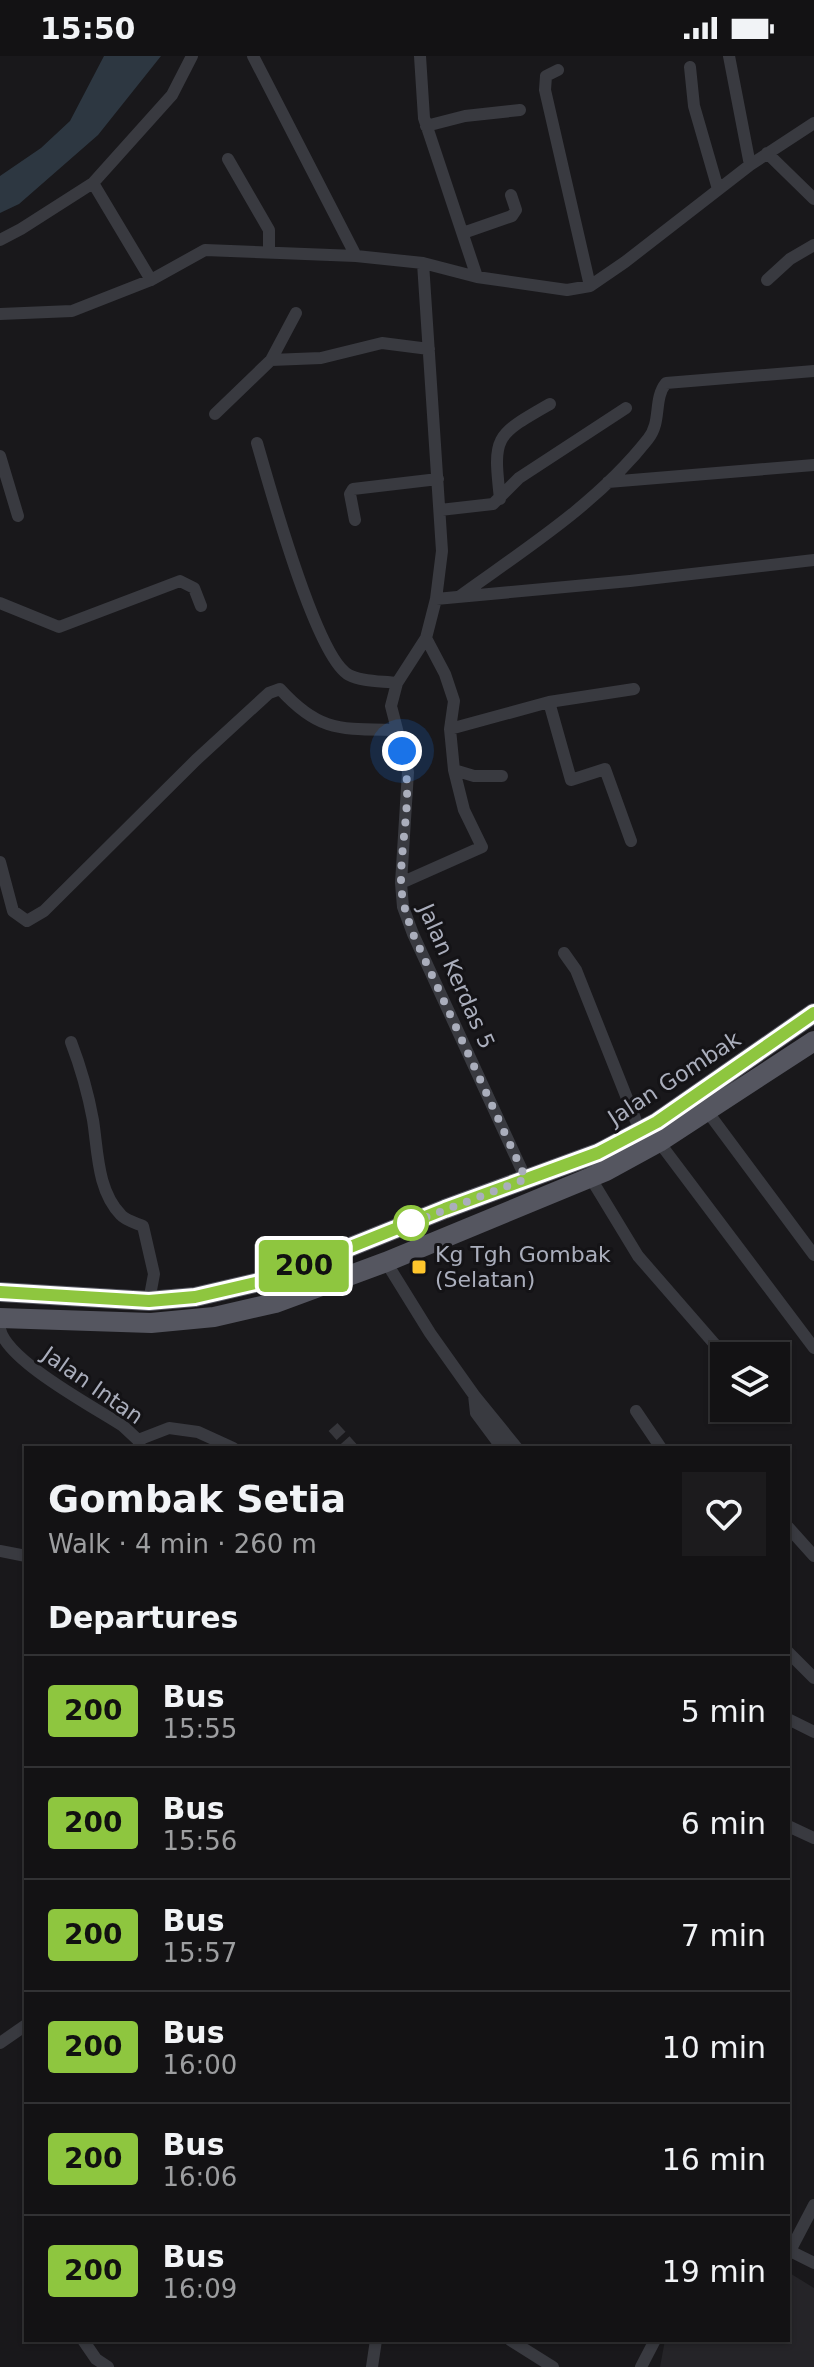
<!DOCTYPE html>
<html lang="en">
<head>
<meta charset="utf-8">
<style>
	body { margin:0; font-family:"DejaVu Sans",sans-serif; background:#1c1b1d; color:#f1f3f6; height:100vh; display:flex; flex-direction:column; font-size:30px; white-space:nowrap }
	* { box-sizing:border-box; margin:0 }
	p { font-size:26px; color:#9d9ea0 }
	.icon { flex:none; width:44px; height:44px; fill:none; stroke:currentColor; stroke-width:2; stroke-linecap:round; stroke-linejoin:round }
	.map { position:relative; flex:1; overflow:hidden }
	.details { position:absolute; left:24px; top:1390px; width:766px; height:896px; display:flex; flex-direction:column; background:#131214; border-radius:0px; box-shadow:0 2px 6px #0004,0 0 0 2px #323234 }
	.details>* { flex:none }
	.badge { padding:0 16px; border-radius:6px; font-size:28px; line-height:52px }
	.fabs { position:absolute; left:710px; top:1286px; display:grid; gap:16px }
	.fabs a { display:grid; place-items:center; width:80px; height:80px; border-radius:0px; background:#131214; box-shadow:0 2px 6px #0004,0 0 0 2px #323234; font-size:40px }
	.you { position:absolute; width:40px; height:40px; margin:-20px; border:6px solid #fff; border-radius:50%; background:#1a73e8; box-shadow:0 0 0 12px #1a73e833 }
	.map>.badge { position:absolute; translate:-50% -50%; box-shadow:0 0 0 4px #fff }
	h2 { padding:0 24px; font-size:30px; line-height:72px }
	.round { display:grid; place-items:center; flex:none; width:84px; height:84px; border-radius:0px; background:#1c1b1d }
	.overview { display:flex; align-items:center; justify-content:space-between; height:136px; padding:0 24px }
	h1 { font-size:38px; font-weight:700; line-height:60px }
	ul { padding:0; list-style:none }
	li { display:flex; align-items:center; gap:24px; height:112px; padding:0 24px; border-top:2px solid #323234 }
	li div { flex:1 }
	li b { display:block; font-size:30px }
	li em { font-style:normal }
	li .badge { min-width:88px; font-weight:700; text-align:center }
	.status { display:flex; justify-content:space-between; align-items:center; height:56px; padding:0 40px; background:#131214; direction:ltr }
	.status svg { height:22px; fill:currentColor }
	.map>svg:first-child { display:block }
	.built { fill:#252428 }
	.water { fill:#2d3741 }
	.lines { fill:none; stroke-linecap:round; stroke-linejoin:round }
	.minor-tunnel { stroke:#36363b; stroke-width:12; stroke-dasharray:12 6; stroke-linecap:butt }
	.minor { stroke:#393a40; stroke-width:12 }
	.primary { stroke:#555660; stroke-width:20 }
	.line-casing { stroke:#fff; stroke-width:18 }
	.line { stroke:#8ec63f; stroke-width:12 }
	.walk { stroke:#aaaebc; stroke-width:8; stroke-dasharray:0 14.4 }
	.stop-dot { fill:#fff; stroke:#8ec63f; stroke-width:4 }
	.poi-dot { fill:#ffc62c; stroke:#141316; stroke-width:3 }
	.labels { text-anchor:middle; stroke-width:6; stroke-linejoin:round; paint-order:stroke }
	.street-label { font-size:22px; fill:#aaaebc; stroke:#141316 }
	.poi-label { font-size:22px; fill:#aaaebc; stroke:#141316; text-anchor:start }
</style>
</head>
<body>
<div class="status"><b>15:50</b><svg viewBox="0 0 49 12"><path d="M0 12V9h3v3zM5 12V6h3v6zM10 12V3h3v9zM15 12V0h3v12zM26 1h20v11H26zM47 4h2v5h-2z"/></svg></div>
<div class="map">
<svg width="814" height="2311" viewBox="0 0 814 2311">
	<rect width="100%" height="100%" fill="#19181b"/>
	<path class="built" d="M788 2216 814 2232V2311H660L665 2284H788Z"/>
	<path class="water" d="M104 0H161L98 79 19 148 0 157V120L41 92 70 65Z"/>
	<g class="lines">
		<path class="minor-tunnel" d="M333 1371 352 1392"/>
		<path class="minor" d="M253 0 356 200
			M420 0 424 62 477 221
			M729 0 750 109
			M690 11 694 50 718 133
			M558 14 546 20 545 34 590 230
			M426 70 465 60 520 54
			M767 97 814 143
			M228 103 269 174V195
			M93 127 151 224
			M463 177 512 160 516 154 511 139
			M0 184 21 173 93 127 172 39 192 0
			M423 207 442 495 436 543 426 582 397 627 391 650 408 716 401 827 403 851 413 878 526 1123
			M767 224 790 203 814 189
			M0 258 72 255 151 224 205 194 356 200 423 207 477 221 567 234 590 230 625 206 750 109 814 67
			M271 304 296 257
			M215 358 271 304 321 302 382 287 429 293
			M257 387C269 428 316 602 349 619 362 626 382 625 397 627
			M0 400 18 460
			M608 426 814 409
			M500 443C493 380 494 380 550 348
			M440 454 493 448 519 422 626 352
			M355 464 350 438 353 433 438 423
			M460 540C525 493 598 447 648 383 662 366 653 343 666 327L814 315
			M436 543 630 525 814 504
			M0 547 59 571 180 525 194 532 201 550
			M426 582 445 618 454 645 450 673 454 714 474 720H502
			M549 646 571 724 605 713 631 785
			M450 673 549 646 634 633
			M0 806 13 855 27 865 44 855 196 704 269 637 280 633C319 676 340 673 395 674
			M401 827 482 791 464 754 454 714
			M564 897 576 914 640 1075
			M71 986C81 1012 88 1037 93 1064 98 1096 97 1134 121 1159 125 1164 136 1167 143 1170L154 1218 149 1245
			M707 1055 814 1199
			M659 1086 814 1292
			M590 1121 638 1200 725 1300
			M386 1206 430 1277 474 1339 476 1357 502 1392
			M0 1273C7 1305 94 1351 123 1370L138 1384 141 1392
			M474 1339 517 1392
			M636 1355 661 1392
			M138 1384 169 1372 198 1376 233 1392
			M788 1471 814 1500
			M0 1495 26 1500
			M788 1596 814 1622
			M788 1663 814 1676
			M788 1770 814 1782
			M0 1987 26 1969
			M791 2193 814 2149
			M788 2194 814 2207
			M83 2284 96 2303 108 2311
			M510 2284 553 2311
			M372 2311 376 2284
			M641 2311 655 2284"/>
		<path class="primary" d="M0 1236 149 1245 195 1241 268 1224 445 1153 598 1097 657 1066 814 957
			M0 1262 151 1267 214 1261 275 1247 386 1206 606 1115 659 1086 814 985"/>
	</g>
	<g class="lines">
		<defs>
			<path id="line" d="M0 1236 149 1245 195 1241 268 1224 445 1153 598 1097 657 1066 814 957"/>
		</defs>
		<use href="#line" class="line-casing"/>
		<use href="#line" class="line"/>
		<path class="walk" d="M402 695C414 736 401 782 401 824 401 844 407 860 413 878L526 1123 411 1167"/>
	</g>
	<circle class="stop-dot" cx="411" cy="1167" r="16"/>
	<rect class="poi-dot" x="411" y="1203" width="16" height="16" rx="4"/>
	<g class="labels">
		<g class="street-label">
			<text transform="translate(457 920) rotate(66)" y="8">Jalan Kerdas 5</text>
			<text transform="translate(674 1022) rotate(-33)" y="8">Jalan Gombak</text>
			<text transform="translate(93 1329) rotate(35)" y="8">Jalan Intan</text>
		</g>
		<g class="poi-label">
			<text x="435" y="1206">Kg Tgh Gombak<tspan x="435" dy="25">(Selatan)</tspan></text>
		</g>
	</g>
</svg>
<div class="fabs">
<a><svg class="icon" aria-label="layers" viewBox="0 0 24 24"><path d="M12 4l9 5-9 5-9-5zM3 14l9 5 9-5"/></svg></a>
</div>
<div class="you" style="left:402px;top:695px"></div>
<b class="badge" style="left:304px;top:1210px;background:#8ec63f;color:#111">200</b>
<section class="details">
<div class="overview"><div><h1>Gombak Setia</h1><p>Walk · 4 min · 260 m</p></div><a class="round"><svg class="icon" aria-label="heart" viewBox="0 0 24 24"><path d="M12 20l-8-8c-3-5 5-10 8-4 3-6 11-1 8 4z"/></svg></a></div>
<h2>Departures</h2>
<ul>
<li><span class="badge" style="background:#8ec63f;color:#111">200</span><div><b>Bus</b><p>15:55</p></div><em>5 min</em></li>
<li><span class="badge" style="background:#8ec63f;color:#111">200</span><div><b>Bus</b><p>15:56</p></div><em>6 min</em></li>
<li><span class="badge" style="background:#8ec63f;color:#111">200</span><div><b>Bus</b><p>15:57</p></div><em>7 min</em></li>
<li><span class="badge" style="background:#8ec63f;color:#111">200</span><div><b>Bus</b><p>16:00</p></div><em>10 min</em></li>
<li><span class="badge" style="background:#8ec63f;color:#111">200</span><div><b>Bus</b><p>16:06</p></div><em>16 min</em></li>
<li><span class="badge" style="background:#8ec63f;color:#111">200</span><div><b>Bus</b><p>16:09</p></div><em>19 min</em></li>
</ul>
</section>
</div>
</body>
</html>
